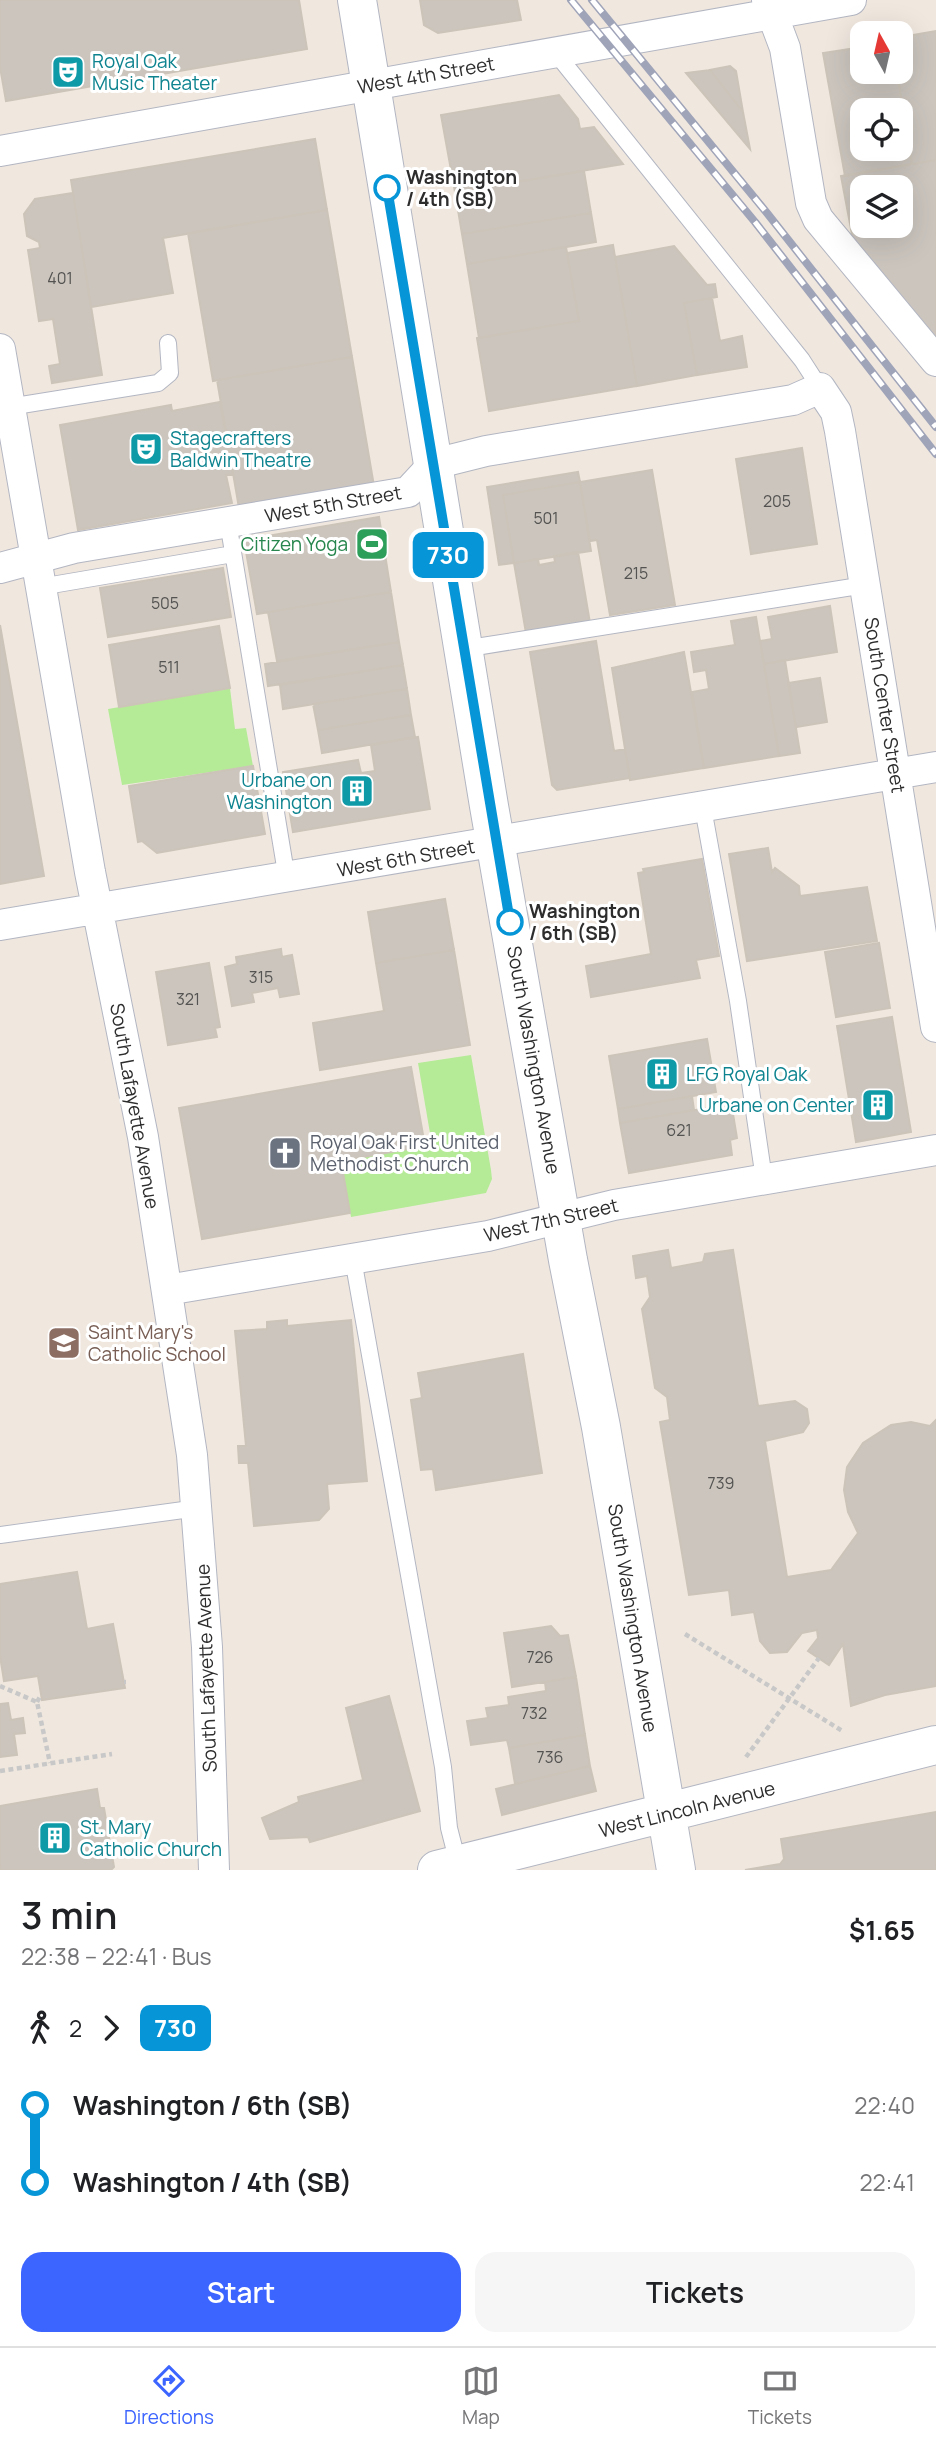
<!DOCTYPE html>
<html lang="en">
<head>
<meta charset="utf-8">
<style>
	body { margin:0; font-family:Manrope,sans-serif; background:#f6f6f6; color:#202124; height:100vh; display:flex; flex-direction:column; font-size:26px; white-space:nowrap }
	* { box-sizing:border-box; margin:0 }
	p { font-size:23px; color:#757577 }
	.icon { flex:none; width:38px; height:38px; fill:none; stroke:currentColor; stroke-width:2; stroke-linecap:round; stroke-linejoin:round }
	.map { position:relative; height:1870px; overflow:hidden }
	.panel { display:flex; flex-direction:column; background:#fff; flex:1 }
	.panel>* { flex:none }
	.badge { padding:0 14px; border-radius:10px; font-size:24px; line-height:46px }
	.needle { width:46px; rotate:352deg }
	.controls { position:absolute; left:850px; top:21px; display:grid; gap:14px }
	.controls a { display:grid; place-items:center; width:63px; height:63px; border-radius:14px; background:#fff; box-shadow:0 7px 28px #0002; font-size:35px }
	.map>.badge { position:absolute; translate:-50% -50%; box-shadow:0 0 0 4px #fff }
	.legs { display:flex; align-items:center; gap:10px; height:77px; padding:0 21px; font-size:23px }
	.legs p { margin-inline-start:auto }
	.summary { display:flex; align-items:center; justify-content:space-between; height:119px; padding:0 21px }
	h1 { font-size:38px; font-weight:600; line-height:52px }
	.cta { display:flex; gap:14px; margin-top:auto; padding:14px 21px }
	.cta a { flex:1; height:80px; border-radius:21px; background:#3c64ff; color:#fff; font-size:28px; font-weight:600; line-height:80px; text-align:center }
	.cta a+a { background:#f6f6f6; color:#202124 }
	ul { padding:0 21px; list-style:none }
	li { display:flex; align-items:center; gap:24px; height:77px; font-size:26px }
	li i { display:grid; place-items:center; width:10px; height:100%; margin:0 9px; background:currentColor }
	li i::after { content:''; width:18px; height:18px; margin:-9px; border:5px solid; border-radius:50%; background:#fff }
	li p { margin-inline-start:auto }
	li:first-child i { background:linear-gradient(#0000 50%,currentColor 0) }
	li:last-child i { background:linear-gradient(currentColor 50%,#0000 0) }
	.dock { display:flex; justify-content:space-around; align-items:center; height:98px; border-top:2px solid #e0e0e0; background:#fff; font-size:19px; color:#757577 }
	.dock a { display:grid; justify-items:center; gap:4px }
	.dock .current { color:#3c64ff }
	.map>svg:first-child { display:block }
	.green { fill:#b5eb97 }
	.building { fill:#cbc5be; stroke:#ccc4b8; stroke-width:2; fill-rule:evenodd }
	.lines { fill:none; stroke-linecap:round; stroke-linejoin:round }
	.lane-casing { stroke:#b3b6c2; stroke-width:18 }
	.street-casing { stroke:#b3b6c2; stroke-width:32 }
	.secondary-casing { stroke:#b3b6c2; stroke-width:40 }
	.path { stroke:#c8c8c8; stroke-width:4.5; stroke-dasharray:5 3.5; stroke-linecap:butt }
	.lane { stroke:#fff; stroke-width:16 }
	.street { stroke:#fff; stroke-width:30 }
	.secondary { stroke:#fff; stroke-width:38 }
	.rail-casing { stroke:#a0a4b9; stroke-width:8 }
	.rail { stroke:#fff; stroke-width:5; stroke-dasharray:16; stroke-linecap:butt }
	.line-1-casing { stroke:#fff; stroke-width:16 }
	.line-1 { stroke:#0696d7; stroke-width:10 }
	.stop-1-dot { fill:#fff; stroke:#0696d7; stroke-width:3.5 }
	.labels { text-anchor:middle; stroke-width:6; stroke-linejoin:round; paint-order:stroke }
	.number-label { font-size:16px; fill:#545351 }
	.culture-label { font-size:19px; fill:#0d838f; stroke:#fff; text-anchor:start }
	.street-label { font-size:19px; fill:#2d2d2d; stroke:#fff }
	.stop-label { font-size:19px; font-weight:bold; fill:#2d2d2d; stroke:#fff; text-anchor:start }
	.leisure-label { font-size:19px; fill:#27864d; stroke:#fff; text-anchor:end }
	.worship-label { font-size:19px; fill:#5b616d; stroke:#fff; text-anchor:start }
	.education-label { font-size:19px; fill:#785e54; stroke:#fff; text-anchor:start }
</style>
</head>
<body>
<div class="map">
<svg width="936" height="1870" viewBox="0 0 936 1870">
	<rect width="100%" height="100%" fill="#f0e8df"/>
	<path class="green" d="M230 688 235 729 246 728 253 766 122 785 108 709Z
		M471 1055 491 1170 492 1179 486 1193 351 1217 341 1161 432 1145 418 1063Z"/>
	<path class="building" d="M0 0H299L307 49 6 101 0 67Z
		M420 0H517L521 20 438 33 424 25Z
		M936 31V160L912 164 897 72H901V37Z
		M863 47V72H897L912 164 845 176 823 53ZM863 110H901V149H863Z
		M730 66 736 71 743 112 710 70Z
		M710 70 743 112 750 149 686 73Z
		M559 95 578 119 580 129 594 127 623 164 455 192 441 115Z
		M315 139 327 210 163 238 173 293 91 307 71 180Z
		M936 160V339L854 245 841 176ZM863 187H901V226H863Z
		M584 171 591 213 462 234 455 192Z
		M73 193 102 375 52 383 49 366 60 364 53 319 39 321 28 250 40 248 39 242 27 236 24 214 35 199Z
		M327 210 352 357 213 381 188 233Z
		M591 213 596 242 467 264 462 234Z
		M613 245 637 386 489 411 477 338 579 321 567 253Z
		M674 246 707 285 715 284 717 297 684 303 697 375 637 386 615 257Z
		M566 247 579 321 479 338 467 264Z
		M712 298 720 341 742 336 747 367 697 375 684 303Z
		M352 357 374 486 239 508 217 380Z
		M220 402 233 474 226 475 232 503 78 530 60 425 171 405 172 411Z
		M802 448 817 544 751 554 736 459Z
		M652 470 675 605 610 615 597 540 590 541 580 482Z
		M578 472 580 482 503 495 514 563 499 565 487 487Z
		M580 482 591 551 514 563 503 495Z
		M379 517 391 592 257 614 244 540Z
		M578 552 590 623 526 633 514 563 538 559 539 565 555 562 554 556Z
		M223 568 231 617 108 637 100 588Z
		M391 592 399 642 277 661 268 612Z
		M830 606 837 652 764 664 760 641 772 639 768 617Z
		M756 617 779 756 704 768 692 692 709 689 706 670 694 672 691 652 735 645 731 621Z
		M0 625 44 876 0 884Z
		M219 626 230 688 119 707 109 645Z
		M596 641 614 751 625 749 630 778 557 790 552 785 530 652Z
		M399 642 403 665 268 686 265 664Z
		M684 652 704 768 630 780 612 668Z
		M785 660 800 753 779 756 764 664Z
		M403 665 407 689 283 709 280 685Z
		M820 678 827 722 796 727 788 683Z
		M407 689 411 715 318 730 313 704Z
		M411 715 415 737 322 753 318 730Z
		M418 737 430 809 293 832 283 772 358 760 361 773 375 771 371 745Z
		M253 766 265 834 157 853 142 841 138 842 129 786Z
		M768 848 772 872 775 868 799 886 800 896 867 887 877 941 747 961 729 854Z
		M702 859 719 956 696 960 700 978 591 997 586 966 651 954 638 873 644 872 643 869Z
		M445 899 454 950 376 963 368 912Z
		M879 943 890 1008 836 1017 825 952Z
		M281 949 282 957 292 955 299 994 280 997 278 988 252 993 254 1002 232 1006 225 967 237 964 236 957Z
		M454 950 470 1045 320 1070 313 1023 384 1011 376 963Z
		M209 963 220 1027 215 1028 217 1037 168 1045 156 972Z
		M892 1017 911 1132 856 1142 837 1026Z
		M707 1039 716 1092 618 1109 609 1056Z
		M411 1067 425 1146 341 1161 350 1213 202 1239 179 1108Z
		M692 1096 694 1110 620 1123 618 1109Z
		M742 1102 744 1112 733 1114 737 1138 730 1140 732 1155 629 1173 620 1123Z
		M668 1250 671 1268 703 1262 705 1254 733 1250 758 1406 795 1401 807 1409 809 1423 803 1432 765 1441 787 1577 831 1570 858 1533 848 1512 844 1490 847 1467 863 1443 891 1425 911 1422 930 1426 936 1420V1686L885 1695 851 1706 843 1644 829 1665 808 1651 818 1638 817 1630 802 1633 787 1652 770 1653 760 1641 754 1612 732 1615 729 1590 689 1595 660 1422 670 1420 667 1397 655 1388 642 1309 650 1297 647 1276 636 1278 633 1256Z
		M287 1320V1326L351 1320 367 1481 327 1484 329 1509 319 1520 254 1526 248 1463H239L238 1446H246L235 1331 267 1329V1322Z
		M523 1354 542 1473 436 1490 433 1469 421 1470 411 1400 422 1398 418 1373Z
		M77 1572 87 1629 113 1624 125 1688 42 1700 38 1676 4 1681 0 1656V1584Z
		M551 1626 560 1636 568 1635 576 1677 512 1687 504 1633Z
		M576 1677 585 1735 509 1748 507 1740 471 1745 467 1721 488 1718 486 1708 509 1705 508 1697 546 1691 545 1682Z
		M389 1696 420 1811 310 1842 308 1837 270 1839 262 1818 299 1802 298 1797 363 1780 346 1708Z
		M8 1703 11 1720 23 1718 25 1733 14 1734 17 1755 0 1757V1704Z
		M585 1735 590 1766 515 1784 509 1748Z
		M590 1766 596 1791 502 1815 496 1789Z
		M97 1789 100 1808H104L114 1867 111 1870H0V1806Z
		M936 1812V1870H745L780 1864 784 1859 781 1839Z"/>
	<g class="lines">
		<defs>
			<path id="lane" d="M555 52 802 360 820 388
				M9 407 158 383 170 373 168 343
				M228 522 287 879
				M40 587 233 554
				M463 649 865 585
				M703 808 738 1001 764 1179
				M353 1259 443 1767 449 1828 459 1867
				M0 1535 198 1508"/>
			<path id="street" d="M767 0 785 48 811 203 818 219 936 361
				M0 151 851 0
				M0 349 90 872 143 1137 192 1455 207 1647 214 1870
				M0 568 74 548 408 492 434 464 486 451 793 400 820 388 836 412 840 431 936 1027
				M0 925 936 767
				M167 1290 488 1236 614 1205 936 1150"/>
			<path id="secondary" d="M357 0 489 806 568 1260 601 1427 676 1870
				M437 1870 936 1745"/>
		</defs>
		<use href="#lane" class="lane-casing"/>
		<use href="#street" class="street-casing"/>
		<use href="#secondary" class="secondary-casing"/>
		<path class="path" d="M685 1634 844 1732
			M124 1682H126
			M0 1686 37 1702 50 1763
			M37 1702 41 1695
			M746 1757 819 1658
			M0 1771 112 1754"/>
		<use href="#lane" class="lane"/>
		<use href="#street" class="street"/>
		<use href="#secondary" class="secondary"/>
		<defs>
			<path id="rail" d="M571 0 755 222 936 454
				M592 0 767 213 936 427"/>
		</defs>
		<use href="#rail" class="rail-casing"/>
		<use href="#rail" class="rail"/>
	</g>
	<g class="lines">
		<defs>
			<path id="line-1" d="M387 188 510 922"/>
		</defs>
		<use href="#line-1" class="line-1-casing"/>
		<use href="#line-1" class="line-1"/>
	</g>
	<defs>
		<symbol id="theatre-square" viewBox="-11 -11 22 22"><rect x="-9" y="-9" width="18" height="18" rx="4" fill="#0f9aa8" stroke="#fff"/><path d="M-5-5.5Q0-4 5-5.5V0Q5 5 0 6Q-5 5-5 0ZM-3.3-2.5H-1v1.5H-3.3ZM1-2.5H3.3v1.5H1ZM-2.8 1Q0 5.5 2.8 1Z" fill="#fff"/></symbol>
		<symbol id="stadium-square" viewBox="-11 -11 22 22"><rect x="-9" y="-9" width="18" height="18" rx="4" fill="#2e9e5b" stroke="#fff"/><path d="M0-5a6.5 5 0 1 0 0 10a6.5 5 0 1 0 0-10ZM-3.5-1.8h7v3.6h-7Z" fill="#fff"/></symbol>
		<symbol id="building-square" viewBox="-11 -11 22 22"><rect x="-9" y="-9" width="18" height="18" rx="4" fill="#0f9aa8" stroke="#fff"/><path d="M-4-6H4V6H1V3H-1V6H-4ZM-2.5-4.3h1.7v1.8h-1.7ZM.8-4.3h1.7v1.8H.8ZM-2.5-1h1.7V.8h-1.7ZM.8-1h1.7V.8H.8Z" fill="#fff"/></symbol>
		<symbol id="church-square" viewBox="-11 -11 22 22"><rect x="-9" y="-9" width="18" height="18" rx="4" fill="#6b7280" stroke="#fff"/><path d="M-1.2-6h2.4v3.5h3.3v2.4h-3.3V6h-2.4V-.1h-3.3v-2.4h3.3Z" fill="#fff"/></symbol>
		<symbol id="school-square" viewBox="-11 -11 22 22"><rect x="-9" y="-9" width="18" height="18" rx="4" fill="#8d6e63" stroke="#fff"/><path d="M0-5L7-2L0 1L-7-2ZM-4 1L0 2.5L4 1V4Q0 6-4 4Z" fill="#fff"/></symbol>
	</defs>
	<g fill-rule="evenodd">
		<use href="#theatre-square" x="49" y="53" width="38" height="38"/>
		<use href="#theatre-square" x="127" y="430" width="38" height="38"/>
		<use href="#stadium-square" x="353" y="525" width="38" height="38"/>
		<use href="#building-square" x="338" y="772" width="38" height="38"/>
		<use href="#building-square" x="643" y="1055" width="38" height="38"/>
		<use href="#building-square" x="859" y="1086" width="38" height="38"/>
		<use href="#church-square" x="266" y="1134" width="38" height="38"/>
		<use href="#school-square" x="45" y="1324" width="38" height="38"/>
		<use href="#building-square" x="36" y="1819" width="38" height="38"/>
	</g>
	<g class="stop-1-dot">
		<circle cx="387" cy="188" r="12"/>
		<circle cx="510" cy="922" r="12"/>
	</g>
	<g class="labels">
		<g class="number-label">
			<text x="60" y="284">401</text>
			<text x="777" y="507">205</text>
			<text x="546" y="524">501</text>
			<text x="636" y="579">215</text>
			<text x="165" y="609">505</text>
			<text x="169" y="673">511</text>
			<text x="261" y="983">315</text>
			<text x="188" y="1005">321</text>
			<text x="679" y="1136">621</text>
			<text x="721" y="1489">739</text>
			<text x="540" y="1663">726</text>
			<text x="534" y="1719">732</text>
			<text x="550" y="1763">736</text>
		</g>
		<g class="culture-label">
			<text x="92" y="68">Royal Oak<tspan x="92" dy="22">Music Theater</tspan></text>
			<text x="170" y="445">Stagecrafters<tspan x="170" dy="22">Baldwin Theatre</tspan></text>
			<text x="332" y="787" text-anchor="end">Urbane on<tspan x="332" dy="22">Washington</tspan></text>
			<text x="686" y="1081">LFG Royal Oak</text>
			<text x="854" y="1112" text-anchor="end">Urbane on Center</text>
			<text x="80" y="1834">St. Mary<tspan x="80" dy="22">Catholic Church</tspan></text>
		</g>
		<g class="street-label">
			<text transform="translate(426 75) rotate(-10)" y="7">West 4th Street</text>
			<text transform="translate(333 504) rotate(-10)" y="7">West 5th Street</text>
			<text transform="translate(885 705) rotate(81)" y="7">South Center Street</text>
			<text transform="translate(406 858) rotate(-10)" y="7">West 6th Street</text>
			<text transform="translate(534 1060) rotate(80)" y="7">South Washington Avenue</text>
			<text transform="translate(135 1106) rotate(80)" y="7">South Lafayette Avenue</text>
			<text transform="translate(551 1220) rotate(-13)" y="7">West 7th Street</text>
			<text transform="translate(633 1618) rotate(81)" y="7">South Washington Avenue</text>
			<text transform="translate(206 1668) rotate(-92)" y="7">South Lafayette Avenue</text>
			<text transform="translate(687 1809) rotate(-14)" y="7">West Lincoln Avenue</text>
		</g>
		<g class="stop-label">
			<text x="406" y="184">Washington<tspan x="406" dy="22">/ 4th (SB)</tspan></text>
			<text x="529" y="918">Washington<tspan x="529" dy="22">/ 6th (SB)</tspan></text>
		</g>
		<g class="leisure-label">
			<text x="348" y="551">Citizen Yoga</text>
		</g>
		<g class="worship-label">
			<text x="310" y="1149">Royal Oak First United<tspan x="310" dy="22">Methodist Church</tspan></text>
		</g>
		<g class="education-label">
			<text x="88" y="1339">Saint Mary's<tspan x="88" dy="22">Catholic School</tspan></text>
		</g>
	</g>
</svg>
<div class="controls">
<a><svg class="needle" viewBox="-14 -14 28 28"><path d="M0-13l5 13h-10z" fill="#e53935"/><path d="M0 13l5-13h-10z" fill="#757577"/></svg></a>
<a><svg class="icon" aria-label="locate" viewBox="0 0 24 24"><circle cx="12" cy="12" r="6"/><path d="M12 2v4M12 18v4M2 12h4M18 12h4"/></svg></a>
<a><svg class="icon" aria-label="layers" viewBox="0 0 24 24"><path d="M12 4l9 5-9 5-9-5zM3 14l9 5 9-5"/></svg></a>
</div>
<b class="badge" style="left:448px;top:555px;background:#0696d7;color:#fff">730</b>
</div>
<section class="panel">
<div class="summary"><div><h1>3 min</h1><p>22:38 – 22:41 · Bus</p></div><b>$1.65</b></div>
<div class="legs"><svg class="icon" aria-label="walk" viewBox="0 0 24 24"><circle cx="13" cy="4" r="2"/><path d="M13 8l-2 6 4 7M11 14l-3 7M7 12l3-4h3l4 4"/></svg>2<svg class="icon" aria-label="forward" viewBox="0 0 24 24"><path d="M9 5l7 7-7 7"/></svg><b class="badge" style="background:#0696d7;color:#fff">730</b></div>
<ul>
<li><i style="color:#0696d7"></i><b>Washington / 6th (SB)</b><p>22:40</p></li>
<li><i style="color:#0696d7"></i><b>Washington / 4th (SB)</b><p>22:41</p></li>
</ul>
<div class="cta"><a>Start</a><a>Tickets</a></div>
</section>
<nav class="dock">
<a class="current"><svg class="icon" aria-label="directions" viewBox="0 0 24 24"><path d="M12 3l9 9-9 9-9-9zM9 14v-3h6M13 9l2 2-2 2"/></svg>Directions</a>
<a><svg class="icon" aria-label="map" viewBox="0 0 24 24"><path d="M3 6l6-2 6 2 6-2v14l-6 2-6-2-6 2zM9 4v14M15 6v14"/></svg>Map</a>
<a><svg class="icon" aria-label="tickets" viewBox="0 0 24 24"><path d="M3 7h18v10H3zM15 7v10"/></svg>Tickets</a>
</nav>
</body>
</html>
